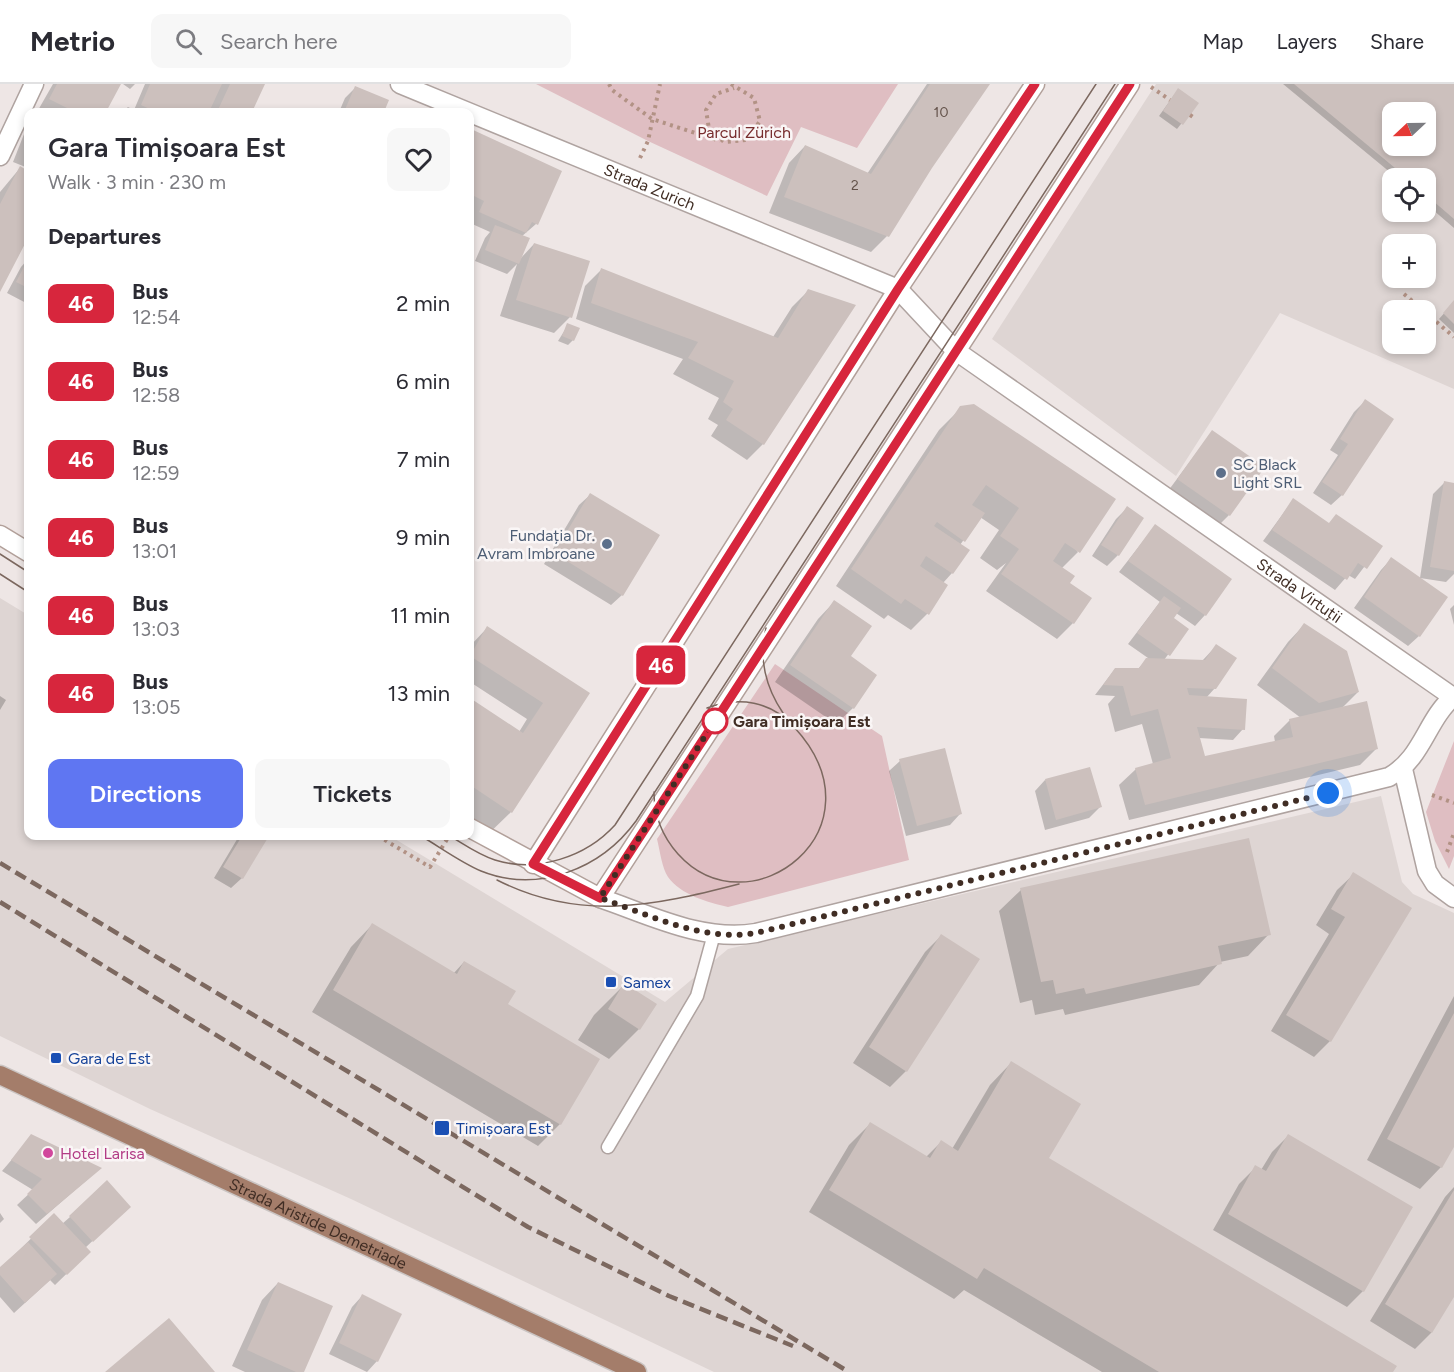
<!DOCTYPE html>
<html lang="en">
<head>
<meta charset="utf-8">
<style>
	body { margin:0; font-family:Figtree,sans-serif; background:#f7f7f7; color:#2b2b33; height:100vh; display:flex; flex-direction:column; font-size:22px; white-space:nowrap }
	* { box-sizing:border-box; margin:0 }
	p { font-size:20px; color:#7c7c81 }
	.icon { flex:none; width:33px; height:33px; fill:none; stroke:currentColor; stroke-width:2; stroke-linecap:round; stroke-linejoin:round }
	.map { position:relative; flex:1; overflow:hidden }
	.details { position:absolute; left:24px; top:24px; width:450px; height:732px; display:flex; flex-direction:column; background:#fff; border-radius:12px; box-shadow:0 3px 9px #0003 }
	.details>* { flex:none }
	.badge { padding:0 12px; border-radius:9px; font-size:21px; line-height:39px }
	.needle { width:39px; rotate:248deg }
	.tools { position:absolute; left:1382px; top:18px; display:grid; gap:12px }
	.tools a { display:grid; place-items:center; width:54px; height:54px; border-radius:12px; background:#fff; box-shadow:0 3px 9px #0003; font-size:30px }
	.you { position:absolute; width:30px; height:30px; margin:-15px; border:4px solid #fff; border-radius:50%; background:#1a73e8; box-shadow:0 0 0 9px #1a73e833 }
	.map>.badge { position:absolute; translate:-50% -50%; box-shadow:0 0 0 3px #fff }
	h2 { padding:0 24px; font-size:22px; line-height:54px }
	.round { display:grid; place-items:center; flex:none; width:63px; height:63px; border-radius:12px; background:#f7f7f7 }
	.overview { display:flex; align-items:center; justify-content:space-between; height:102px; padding:0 24px }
	h1 { font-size:28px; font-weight:600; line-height:45px }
	.primary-button { display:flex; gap:12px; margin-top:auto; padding:12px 24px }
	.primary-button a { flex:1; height:69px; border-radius:12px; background:#5f76f2; color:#fff; font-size:24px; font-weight:600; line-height:69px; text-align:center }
	.primary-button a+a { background:#f7f7f7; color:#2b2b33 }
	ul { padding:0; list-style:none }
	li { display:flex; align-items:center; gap:18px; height:78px; padding:0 24px }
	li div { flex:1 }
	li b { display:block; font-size:22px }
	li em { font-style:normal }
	li .badge { min-width:66px; font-weight:700; text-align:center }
	header { display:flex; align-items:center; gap:36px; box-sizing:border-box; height:84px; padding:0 30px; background:#fff; border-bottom:2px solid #e1e1e2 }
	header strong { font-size:28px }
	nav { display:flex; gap:33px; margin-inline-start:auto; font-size:21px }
	.search { width:420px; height:54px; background:#f7f7f7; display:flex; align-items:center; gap:15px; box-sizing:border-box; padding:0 21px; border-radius:12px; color:#7c7c81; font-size:22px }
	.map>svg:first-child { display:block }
	.built { fill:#ded5d3; fill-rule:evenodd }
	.green { fill:#dfbec2 }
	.shadow { fill:#0003; fill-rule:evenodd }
	.building { fill:#ccc0bd; fill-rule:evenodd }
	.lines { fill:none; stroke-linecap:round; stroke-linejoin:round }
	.lane-casing { stroke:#afa3a0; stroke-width:15 }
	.street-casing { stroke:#afa3a0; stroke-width:21 }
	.secondary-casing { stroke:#b2a09a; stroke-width:21 }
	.primary-casing { stroke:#cac4c2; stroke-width:21 }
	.path { stroke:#b29285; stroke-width:4; stroke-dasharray:3 4.5; stroke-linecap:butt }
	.lane { stroke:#fff; stroke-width:12 }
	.street { stroke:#fff; stroke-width:18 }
	.secondary { stroke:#fff; stroke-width:18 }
	.primary { stroke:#a47d6a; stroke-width:18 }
	.tram { stroke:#7c685f; stroke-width:1.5 }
	.rail { stroke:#7c685f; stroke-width:4.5; stroke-dasharray:12 6; stroke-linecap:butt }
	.line-casing { stroke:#fff; stroke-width:14 }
	.line { stroke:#d7263d; stroke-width:9 }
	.walk { stroke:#402d24; stroke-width:6; stroke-dasharray:0 10.8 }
	.service-dot { fill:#5c6f8a; stroke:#faf6f6; stroke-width:2 }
	.stop-dot { fill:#fff; stroke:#d7263d; stroke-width:3 }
	.transit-dot { fill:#1a4fb4; stroke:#faf6f6; stroke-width:2 }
	.hotel-dot { fill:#d1479c; stroke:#faf6f6; stroke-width:2 }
	.labels { text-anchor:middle; stroke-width:5; stroke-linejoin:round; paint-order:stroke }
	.number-label { font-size:14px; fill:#63524a }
	.park-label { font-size:16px; fill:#782d2e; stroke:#faf6f6 }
	.street-label { font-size:16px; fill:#402d24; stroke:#faf6f6 }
	.service-label { font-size:16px; fill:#4e5e75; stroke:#faf6f6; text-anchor:start }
	.stop-label { font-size:16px; font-weight:bold; fill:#402d24; stroke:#faf6f6; text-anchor:start }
	.transit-label { font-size:16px; fill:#164399; stroke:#faf6f6; text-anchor:start }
	.hotel-label { font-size:16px; fill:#b23c85; stroke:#faf6f6; text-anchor:start }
</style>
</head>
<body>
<header>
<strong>Metrio</strong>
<div class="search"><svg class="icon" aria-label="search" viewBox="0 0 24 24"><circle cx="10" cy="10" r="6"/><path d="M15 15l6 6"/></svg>Search here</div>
<nav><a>Map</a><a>Layers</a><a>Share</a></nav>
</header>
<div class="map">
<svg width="1454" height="1288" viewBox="0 0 1454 1288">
	<rect width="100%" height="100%" fill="#eee6e5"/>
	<path class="built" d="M1156 0H1454V305L1280 229 1176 392 992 255ZM1392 28H1425V62H1392ZM1392 94H1425V128H1392ZM1392 160H1425V194H1392ZM1392 226H1425V260H1392Z
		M0 514 28 531V752H390L665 918 728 865 1381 712 1402 798 1413 810 1454 829V1288H714L351 1115 150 1025 0 952Z"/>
	<path class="green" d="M536 0H898L857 64 801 43 767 112 648 57Z
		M775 580 882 652 909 776 728 823C707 818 681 811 668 793 662 784 660 767 657 755Z
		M1454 657V772L1449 785 1435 757 1426 728Z"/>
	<path class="shadow" d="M53 0H119L105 28H37Z
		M123 0H135L130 5Z
		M145 0H263L251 28H122L128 23 134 26Z
		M927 0H988L931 83 887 152 871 168 769 129 789 79 805 62 867 90Z
		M1283 0H1454V144L1425 119V94H1397ZM1392 28H1425V62H1392Z
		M356 3 387 17 383 28H339L345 14Z
		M1174 11 1197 20 1177 45 1159 32Z
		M28 40V84L13 78Z
		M471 47 560 87 536 140 521 153 520 175 534 160 570 233 554 249 500 232 517 180 507 190 475 177 485 154 490 148 470 139 474 128 470 126Z
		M20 84 28 89V151L0 205V108Z
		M28 175V220L7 209 21 183Z
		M601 186 773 253 792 223 808 207 763 360 747 376 711 352 718 341 708 335 719 314 673 290 683 275 576 235 585 202Z
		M1454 218V249L1439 235Z
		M568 241 573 256 568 261 558 257Z
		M1365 317 1342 411 1331 421 1313 409 1338 371 1330 366 1354 328Z
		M961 324 1078 468 1061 485 1067 499 1073 539 1057 555 986 507 1006 479 997 486 980 474 999 446 980 433 960 461 952 489 943 499 927 530 911 546 888 531 884 535 836 502 939 346Z
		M1212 348 1229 431 1218 442 1168 407Z
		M1444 399 1454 401V490L1446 498 1420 494 1433 410Z
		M590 411 622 511 611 521 544 480 579 421Z
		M1293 416 1328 440 1380 462 1355 495 1348 491 1335 506 1263 457Z
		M1127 424 1142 435 1118 471 1107 482 1092 472 1116 435Z
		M1155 442 1205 531 1195 542 1176 529 1172 535 1187 545 1164 576 1202 577 1216 562 1215 604 1206 614 1243 645 1233 656 1199 654 1204 674 1275 658 1274 652 1290 636 1301 634 1257 601 1288 558 1304 541 1358 608 1341 625 1376 665 1360 681 1129 736 1119 701 1136 685 1153 680 1142 640 1115 648 1108 620 1115 612 1095 611 1115 585 1137 586 1148 574 1128 560 1160 518 1119 488Z
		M1391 475 1419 552 1408 562 1354 524 1381 486Z
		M834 518 849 573 875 591 853 624 836 640 775 598 818 535Z
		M1454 521V541L1450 525Z
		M487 544 588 609 511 728 480 758 470 751V616L519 648 527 635 470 598V562Z
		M0 612 6 616 0 626Z
		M900 677 960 730 950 741 906 752 889 687Z
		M1045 696 1100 723 1089 734 1045 746 1035 707Z
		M239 752H268L242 794 231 804 214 794Z
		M1354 790 1330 957 1314 973 1271 947 1329 850 1316 841 1337 806Z
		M1021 806 1269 850 1248 872 1220 878 1199 901 1065 931 1063 925 1035 931 1032 916 1020 919 999 827Z
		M372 841 453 890 464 878 560 1040 538 1062 312 928 351 863Z
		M941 852 906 987 890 1003 853 979 925 868Z
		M624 901 639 945 609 975 578 956 594 931Z
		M1454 912V1059L1441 1083 1420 1105 1367 1076Z
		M1011 979 1047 1074 1391 1288H1102L964 1206 954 1215 809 1128 849 1061 870 1040 926 1073 941 1058 952 1065 990 1001Z
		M32 1052 89 1094 36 1140 17 1121 33 1106 2 1087Z
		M1288 1052 1363 1207 1347 1223 1213 1146 1239 1100 1256 1083 1261 1086 1272 1068Z
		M1454 1103V1211L1431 1249 1415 1265 1370 1237 1445 1113Z
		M0 1129 4 1135 0 1139Z
		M54 1132 62 1140 70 1133H118L85 1164 89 1168 55 1201 50 1196 14 1229 0 1213V1185Z
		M278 1199 302 1288H245L232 1282 262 1216Z
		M362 1212 377 1277 367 1288 329 1270 352 1223Z"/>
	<path class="building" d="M57 0H121L106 28H75L49 15Z
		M150 0H222L209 28H156L141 21Z
		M230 0H265L252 28H217Z
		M930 0H990L932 84 889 153 784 113 805 61 871 90Z
		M1294 0H1454V135L1425 110V94H1407ZM1392 28H1425V62H1392Z
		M355 2 389 16 384 28H344Z
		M1178 4 1199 19 1183 41 1163 27Z
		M471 45 562 87 538 141 532 138 526 149 479 128 484 117 470 110Z
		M20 82 28 87V154L0 208V120Z
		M495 141 530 154 519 180 485 166Z
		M534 159 590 177 572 234 516 216Z
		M28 175V204L16 198Z
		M601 184 778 254 808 205 856 221 764 361 726 336 733 325 723 318 734 297 688 274 698 258 591 219Z
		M1454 216V240L1443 229Z
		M567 239 580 244 574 257 562 252Z
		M1365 315 1394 335 1343 412 1322 398 1348 360 1340 355Z
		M974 320 1116 415 1080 469 1065 459 1053 477 1075 492 1070 499 1092 514 1074 540 1001 490 1019 465 1000 452 1019 424 986 401 972 421 985 429 965 458 937 438 934 442 970 466 953 490 926 472 920 482 948 501 929 531 905 515 901 520 851 485 960 322Z
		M1212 346 1265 383 1230 432 1177 395Z
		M1444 397 1454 399V487L1430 483Z
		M590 409 660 451 623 512 554 469Z
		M1293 414 1329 439 1336 430 1383 462 1367 485 1358 479 1347 496 1272 446Z
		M1127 422 1144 434 1119 472 1101 461Z
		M1155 440 1232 495 1206 532 1128 477Z
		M1391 473 1448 513 1420 553 1364 513Z
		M1164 512 1181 524 1174 534 1189 545 1170 572 1137 549Z
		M834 516 872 542 851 572 877 591 854 625 790 581Z
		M1304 539 1347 567 1359 608 1319 619 1272 584Z
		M487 542 590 609 512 729 470 701V614L523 649 543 619 470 572Z
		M1216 560 1237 574 1216 605 1187 604 1189 611 1247 615 1245 646 1197 643 1205 672 1293 653 1289 635 1367 617 1378 665 1145 721 1135 684 1171 674 1158 625 1131 632 1123 602 1103 601 1115 584H1139L1146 574 1205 576Z
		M945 664 962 730 917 742 899 675Z
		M1090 683 1102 723 1056 736 1045 695Z
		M242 752H269L243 795 223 783Z
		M1249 754 1271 851 1218 862 1222 880 1086 910 1084 904 1056 910 1053 896 1041 898 1020 804Z
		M1353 788 1412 824 1331 958 1286 931 1345 833 1331 825Z
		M372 839 457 890 464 877 516 907 508 920 600 975 561 1041 333 906Z
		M941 850 980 875 907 988 869 963Z
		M624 899 657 920 640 946 608 925Z
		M1454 929V1063L1442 1084 1387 1055Z
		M1011 977 1081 1020 1049 1074 1397 1282 1393 1288H1159L984 1184 977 1195 829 1106 870 1038 930 1074 941 1056 958 1067Z
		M31 1050 102 1084 47 1130 27 1110 42 1095 11 1076Z
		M1288 1050 1413 1123 1364 1208 1228 1130 1255 1081 1266 1087Z
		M107 1096 131 1123 93 1158 69 1132Z
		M1454 1106V1213L1432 1249 1385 1220Z
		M54 1129 91 1168 67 1191 29 1153Z
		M28 1158 57 1190 25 1219 0 1191V1183Z
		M278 1198 333 1222 304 1288H296L247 1266Z
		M362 1210 402 1230 378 1278 339 1259Z
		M169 1234 215 1288H105Z"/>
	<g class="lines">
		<defs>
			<path id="lane" d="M608 1063 697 912 714 850"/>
			<g id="street">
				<path id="s1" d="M400 0 898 205 956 267 1453 613"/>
				<path d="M0 72 34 0"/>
				<path d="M1403 685 1427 787 1435 800 1454 814"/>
				<path d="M600 814C650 831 702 858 756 849L1389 693C1423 674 1426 636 1454 612"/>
			</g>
			<path id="secondary" d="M0 451 28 468
				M470 744 600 814 1130 0
				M533 780 898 205 1035 0"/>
			<g id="primary">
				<path id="s2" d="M0 991 637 1288"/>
			</g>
		</defs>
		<use href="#lane" class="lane-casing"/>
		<use href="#street" class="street-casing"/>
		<use href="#secondary" class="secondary-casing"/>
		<use href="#primary" class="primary-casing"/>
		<path class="path" d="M609 0 612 6 652 35 720 57
			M731 0 754 14 760 37 747 56 724 58 709 45 706 26 716 10 734 4
			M1151 3 1170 16
			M1190 31 1196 35
			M640 74 648 57 660 0
			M1404 210 1423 226
			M1425 228 1454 253
			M1432 711 1454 719
			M378 752 430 783 449 752
			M1447 768 1454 749"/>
		<use href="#lane" class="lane"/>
		<use href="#street" class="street"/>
		<use href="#secondary" class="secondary"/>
		<use href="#primary" class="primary"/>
		<path class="tram" d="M0 470 28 488
			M0 490 28 508
			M766 544C758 574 766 604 783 629
			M654 708C654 732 662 752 678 770 750 850 888 744 794 643 771 617 739 612 707 624
			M421 752C440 763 460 778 481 787 538 810 601 785 636 737L1115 0
			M450 752C465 761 479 771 495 776 537 789 586 773 615 741L1096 0
			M497 796C579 838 654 822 739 800"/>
		<path class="rail" d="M0 779 849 1288
			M0 818 528 1143 669 1212 793 1262"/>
	</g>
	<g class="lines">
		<defs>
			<path id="line" d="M1035 0 898 205 533 780 600 814 1130 0"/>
		</defs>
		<use href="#line" class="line-casing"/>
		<use href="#line" class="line"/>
		<path class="walk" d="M715 637 600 814C650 831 702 858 756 849L1328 709"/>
	</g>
	<g class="service-dot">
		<circle cx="1221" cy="389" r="6"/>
		<circle cx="607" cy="460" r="6"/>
	</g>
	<circle class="stop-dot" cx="715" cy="637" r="12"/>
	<g class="transit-dot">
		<rect x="605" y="892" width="12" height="12" rx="3"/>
		<rect x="50" y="968" width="12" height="12" rx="3"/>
		<rect x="434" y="1036" width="16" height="16" rx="3"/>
	</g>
	<circle class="hotel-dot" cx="48" cy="1069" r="6"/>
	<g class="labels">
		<g class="number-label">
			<text x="941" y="33">10</text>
			<text x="855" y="106">2</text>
		</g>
		<g class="park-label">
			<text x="744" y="54">Parcul Zürich</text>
		</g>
		<g class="street-label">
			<text dy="6" stroke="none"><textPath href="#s1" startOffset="270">Strada Zurich</textPath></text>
			<text dy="6" stroke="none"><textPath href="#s1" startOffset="1042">Strada Virtuții</textPath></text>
			<text dy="6" stroke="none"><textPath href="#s2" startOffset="351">Strada Aristide Demetriade</textPath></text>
		</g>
		<g class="service-label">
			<text x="1233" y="386">SC Black<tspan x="1233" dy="18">Light SRL</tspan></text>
			<text x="595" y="457" text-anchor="end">Fundația Dr.<tspan x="595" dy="18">Avram Imbroane</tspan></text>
		</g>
		<g class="stop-label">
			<text x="733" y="643">Gara Timișoara Est</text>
		</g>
		<g class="transit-label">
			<text x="623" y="904">Samex</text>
			<text x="68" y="980">Gara de Est</text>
			<text x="456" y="1050">Timișoara Est</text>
		</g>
		<g class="hotel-label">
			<text x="60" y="1075">Hotel Larisa</text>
		</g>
	</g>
</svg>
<div class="tools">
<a><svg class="needle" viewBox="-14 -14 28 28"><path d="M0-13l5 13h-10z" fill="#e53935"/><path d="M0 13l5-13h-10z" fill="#7c7c81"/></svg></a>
<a><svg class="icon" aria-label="locate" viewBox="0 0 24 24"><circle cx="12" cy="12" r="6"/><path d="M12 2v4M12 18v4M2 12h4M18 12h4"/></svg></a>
<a>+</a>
<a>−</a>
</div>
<div class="you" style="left:1328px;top:709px"></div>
<b class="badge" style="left:661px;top:581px;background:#d7263d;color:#fff">46</b>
<section class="details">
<div class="overview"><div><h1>Gara Timișoara Est</h1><p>Walk · 3 min · 230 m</p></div><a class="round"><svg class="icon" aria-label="heart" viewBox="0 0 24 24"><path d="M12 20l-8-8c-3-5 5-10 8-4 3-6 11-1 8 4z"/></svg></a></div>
<h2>Departures</h2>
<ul>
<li><span class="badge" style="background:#d7263d;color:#fff">46</span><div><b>Bus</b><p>12:54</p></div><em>2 min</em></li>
<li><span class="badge" style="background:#d7263d;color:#fff">46</span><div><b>Bus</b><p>12:58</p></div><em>6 min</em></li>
<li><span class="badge" style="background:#d7263d;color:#fff">46</span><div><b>Bus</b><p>12:59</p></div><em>7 min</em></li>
<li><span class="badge" style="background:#d7263d;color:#fff">46</span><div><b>Bus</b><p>13:01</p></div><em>9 min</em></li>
<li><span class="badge" style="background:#d7263d;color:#fff">46</span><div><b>Bus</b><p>13:03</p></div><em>11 min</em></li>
<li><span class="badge" style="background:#d7263d;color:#fff">46</span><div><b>Bus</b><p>13:05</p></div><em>13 min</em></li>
</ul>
<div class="primary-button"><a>Directions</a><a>Tickets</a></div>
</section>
</div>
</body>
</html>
